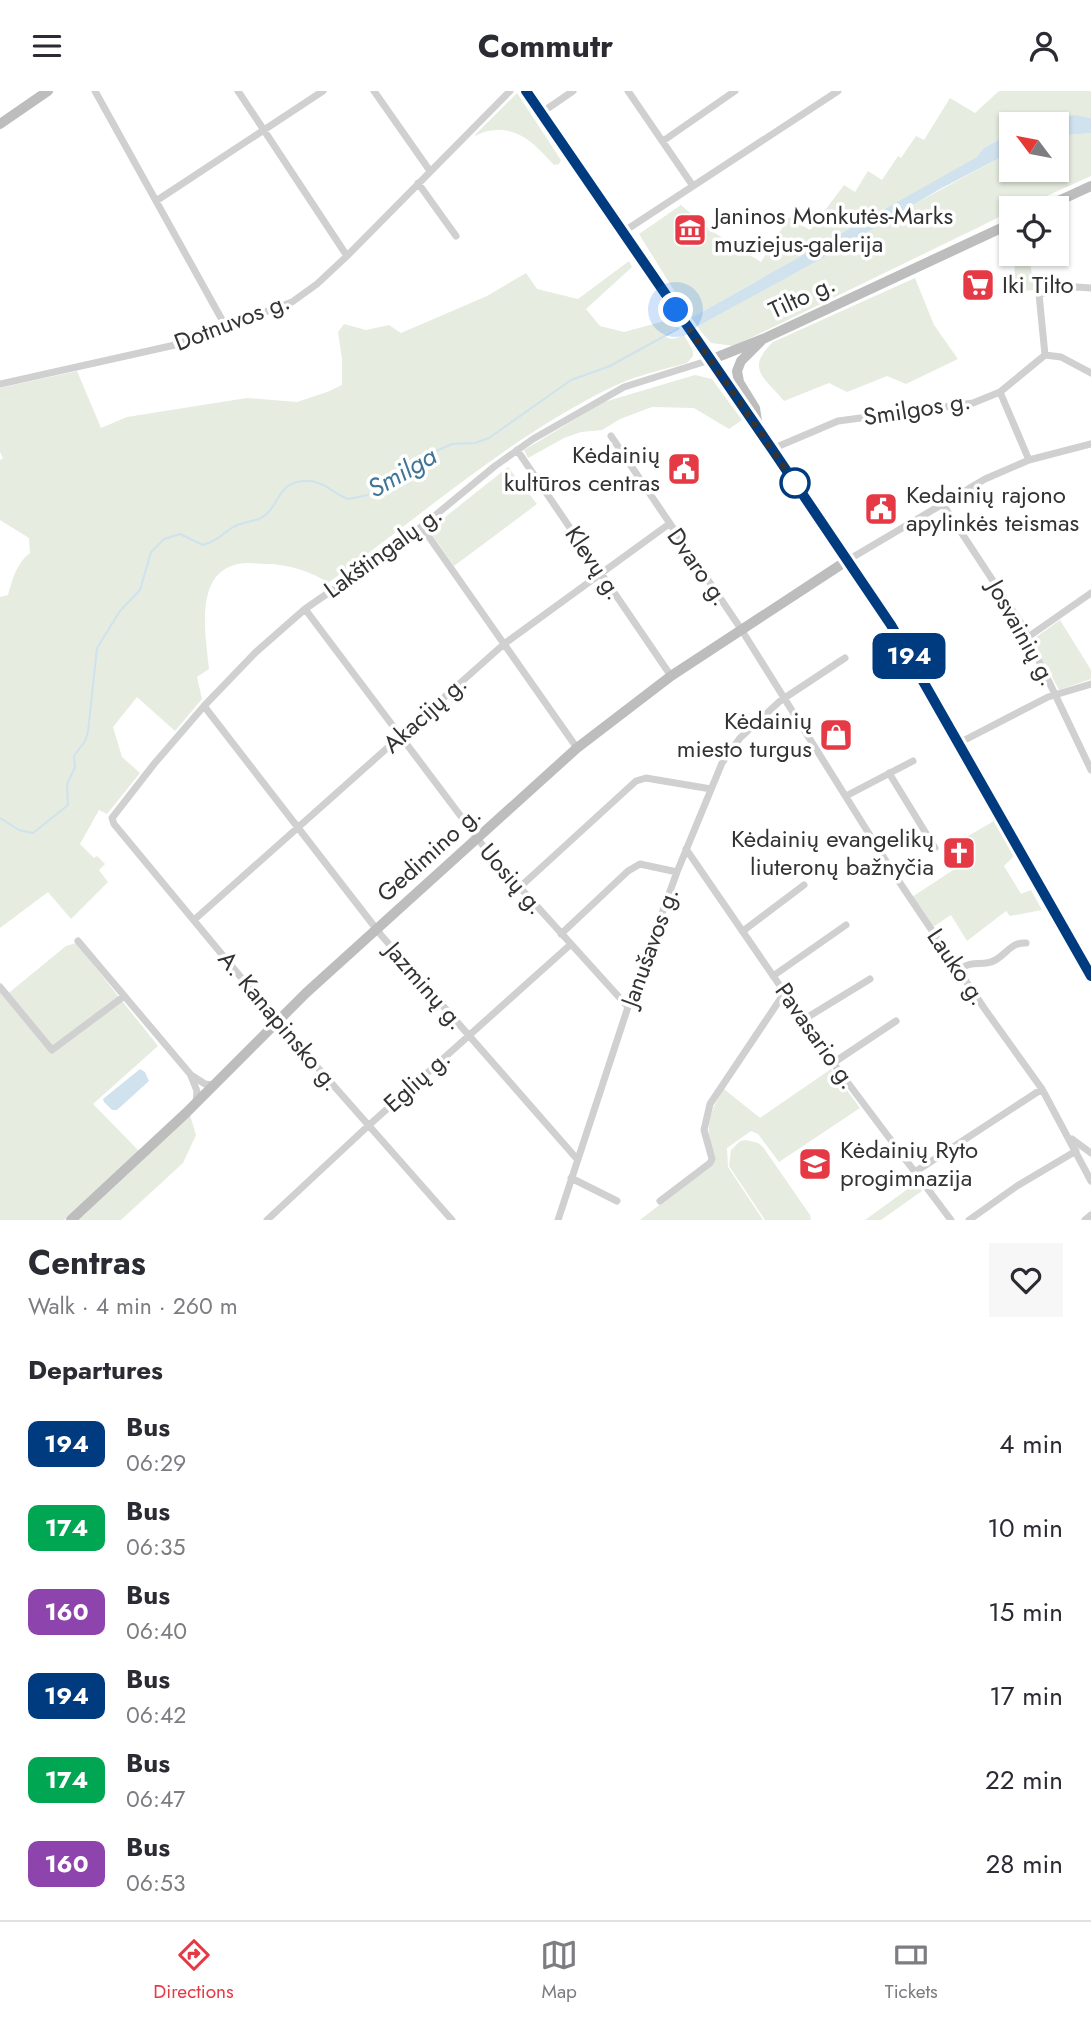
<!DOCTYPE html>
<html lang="en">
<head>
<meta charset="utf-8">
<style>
	body { margin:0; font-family:Jost,sans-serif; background:#f7f7f7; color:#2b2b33; height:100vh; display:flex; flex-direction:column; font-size:26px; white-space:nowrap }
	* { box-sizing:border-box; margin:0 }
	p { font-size:23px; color:#7c7c81 }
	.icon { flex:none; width:38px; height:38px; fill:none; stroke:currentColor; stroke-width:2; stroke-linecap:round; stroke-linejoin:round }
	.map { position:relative; height:1129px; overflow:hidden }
	.sheet { display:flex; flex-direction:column; background:#fff; flex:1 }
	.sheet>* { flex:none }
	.badge { padding:0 14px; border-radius:10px; font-size:24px; line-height:46px }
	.needle { width:46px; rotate:302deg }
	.tools { position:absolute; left:999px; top:21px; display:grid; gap:14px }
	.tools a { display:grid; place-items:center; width:70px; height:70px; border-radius:0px; background:#fff; box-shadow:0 2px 5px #0004; font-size:35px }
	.you { position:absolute; width:35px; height:35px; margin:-18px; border:5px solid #fff; border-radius:50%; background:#1a73e8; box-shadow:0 0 0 10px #1a73e833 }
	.map>.badge { position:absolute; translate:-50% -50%; box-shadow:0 0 0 4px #fff }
	h2 { padding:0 28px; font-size:26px; line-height:63px }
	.round { display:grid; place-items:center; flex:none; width:74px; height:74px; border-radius:0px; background:#f7f7f7 }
	.headline { display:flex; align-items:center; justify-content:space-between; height:119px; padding:0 28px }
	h1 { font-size:33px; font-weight:700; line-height:52px }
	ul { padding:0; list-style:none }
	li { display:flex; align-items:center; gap:21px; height:84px; padding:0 28px }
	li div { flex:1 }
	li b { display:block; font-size:26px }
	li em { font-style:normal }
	li .badge { min-width:77px; font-weight:700; text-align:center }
	header { display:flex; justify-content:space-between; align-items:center; height:91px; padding:0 28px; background:#fff; font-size:32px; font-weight:700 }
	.menu { display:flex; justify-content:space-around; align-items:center; height:98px; border-top:2px solid #e1e1e2; background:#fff; font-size:19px; color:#7c7c81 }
	.menu a { display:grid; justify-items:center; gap:4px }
	.menu .active { color:#e63946 }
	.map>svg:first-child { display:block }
	.green { fill:#e6ecdf }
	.water { fill:#cfe2ee }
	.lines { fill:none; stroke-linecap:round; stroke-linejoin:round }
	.stream { stroke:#cfe2ee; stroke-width:2 }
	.street { stroke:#d0d0d0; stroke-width:7 }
	.secondary { stroke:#bdbdbd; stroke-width:10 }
	.primary { stroke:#ababab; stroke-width:10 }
	.line-casing { stroke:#fff; stroke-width:16 }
	.line { stroke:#003b80; stroke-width:10 }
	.walk { stroke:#333; stroke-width:7; stroke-dasharray:0 12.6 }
	.stop-dot { fill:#fff; stroke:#003b80; stroke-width:3.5 }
	.labels { text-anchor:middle; stroke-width:7; stroke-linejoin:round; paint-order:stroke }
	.poi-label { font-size:24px; fill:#333; stroke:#fff; text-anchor:start }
	.street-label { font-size:24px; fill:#333; stroke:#fff }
	.water-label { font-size:26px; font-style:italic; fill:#3f7597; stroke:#fff }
</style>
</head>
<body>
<header><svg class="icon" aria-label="menu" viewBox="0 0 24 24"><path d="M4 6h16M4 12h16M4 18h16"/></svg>Commutr<svg class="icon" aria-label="person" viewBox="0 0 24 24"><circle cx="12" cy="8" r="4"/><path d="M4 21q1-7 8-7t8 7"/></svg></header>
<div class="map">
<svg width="1091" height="1129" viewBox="0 0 1091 1129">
	<rect width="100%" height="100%" fill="#fff"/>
	<path class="green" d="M999 0H1091V27C1063 22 1039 33 1012 33L1011 42 984 57 978 66 691 227 639 143 681 114 710 139 761 171 789 126 810 139 844 94 855 101 868 80 882 89 898 65 901 67 916 45 924 49 950 7 975 22Z
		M517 2 561 69 559 73 554 74C536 54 518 34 488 40 483 41 478 44 474 45Z
		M1091 42V85L1029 113 1012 117 1011 120 977 137 734 255 711 252 697 236C802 178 905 116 1011 61L1012 79H1057V45Z
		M1015 163H1029L1034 199 1014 201Z
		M629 170 632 176 586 218 600 235 624 241 672 228 678 236 663 244C671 250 675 248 684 244L693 260V265L687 272C661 279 630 286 606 299 504 350 420 426 328 492 312 480 285 473 266 473 257 473 247 471 238 473 193 482 206 546 209 578L197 586 202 608 175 640 137 606 113 636 122 666 140 682 107 723 99 719 80 753 94 767 97 765 105 773 99 779 108 791 71 828 48 801 0 837V506L8 504C13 487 16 473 30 462L29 447 0 429V369L3 367 0 361V297L77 280 101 337 127 326 247 307 297 311 327 301 342 294V268L338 241 344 233 366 239 389 234 401 242 487 205 526 182 537 198 578 208Z
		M915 187 934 234 958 268 906 293 887 285 847 301 829 292 784 310C764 286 745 278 773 251Z
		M695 284 712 288 742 329 729 338 694 317 652 316 620 328 602 339 581 341 564 347 528 367 524 359 604 311Z
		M508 376 537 413 454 475 429 439Z
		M1060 529 1091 579V588L1059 599 1032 549Z
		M994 730 1014 765 1004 775 1021 803 1031 799 1042 819 1010 825 1006 820 967 850 951 824 933 836 912 806 973 766 963 748Z
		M76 852 158 955 93 1013 139 1060 64 1129H0V899L5 905 66 855Z
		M831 978 860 1017 779 1071 758 1043 751 1040 727 1057 728 1076 763 1129H640L711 1074C708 1042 704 1027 724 998L760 1027Z
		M190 1024 196 1044 183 1072 121 1129H71Z
		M746 1049 758 1052 763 1056 810 1124 811 1129H765L729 1075 731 1059 740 1050Z
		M916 1092 922 1100 881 1129H865Z"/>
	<path class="water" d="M1075 24 1091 27V42L1057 45V33H1033L1048 28Z
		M1011 42V61L940 98 833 161 697 236 691 227 977 66 984 57Z
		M140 978 145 981 149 990 117 1019H112L104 1011 103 1008Z"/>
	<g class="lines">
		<path class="stream" d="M0 727 19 739 33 742 68 714 67 693 75 676 74 665 85 650 88 641 97 557 120 520 140 499 151 461 164 448 180 443 203 454C220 449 221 443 235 435 243 431 253 431 261 427 281 416 276 388 309 390 325 391 334 403 348 408L368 404 420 367 452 353 475 352 489 347 571 289 610 275 679 237"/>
		<path class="street" d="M95 0 226 236
			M238 0 347 165
			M374 0 430 80
			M628 0 693 95
			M541 22 573 0
			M663 50 735 0
			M418 92 456 145
			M156 110 323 0
			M623 141 838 0
			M1045 264 1039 203 1076 196 1091 197
			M0 293 175 254 292 211 317 193 347 165 510 0
			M1000 301 1029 369
			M611 345 741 538 896 786 984 917 1042 998 1091 1090
			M772 358 838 330 973 312 1000 301 1045 264 1061 266 1091 282
			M517 359 671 585
			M942 412 1022 534 1091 679
			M422 436 577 657
			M848 469 985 388 1029 369 1091 353
			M305 518 487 760 628 916
			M1028 546 1091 502
			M204 615 381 844 577 1068
			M959 652 1048 606 1091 593
			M889 682 935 757
			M846 705 913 670
			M686 758 833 972 951 1129
			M520 796 636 690 646 687 711 698
			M194 829 504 553 669 433
			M743 840 804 794
			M561 843 628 780 640 773 677 781
			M78 850 191 984 205 993 215 994
			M960 878C973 868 984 877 997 868 1008 861 1012 851 1026 852
			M773 885 846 834
			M0 896 52 959 123 906
			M803 929 870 888
			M833 972 896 930
			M191 985 197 1000 196 1012
			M1072 1048 1091 1062
			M915 1081 1042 998
			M571 1087 617 1110
			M660 1110 710 1072 712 1068 704 1039 710 1013 781 907 786 902
			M267 1129 368 1035 570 854
			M452 1129 282 936 114 733 112 727 154 673 204 615 256 561 305 518 409 446 495 375 533 348 624 296 710 269
			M558 1129 628 916 677 781 722 672 740 647 780 610 845 567
			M969 1129 1017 1095 1076 1060
			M1085 1129 1091 1124"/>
		<path class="secondary" d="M0 33 48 0
			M1043 117 1091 95
			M710 269 763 248 1012 132
			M758 336 755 317 739 291 737 280 741 270 761 250
			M71 1129 186 1022 306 902 577 657 671 585 848 469"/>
		<path class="primary" d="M526 0 772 358 891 534 1091 885"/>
	</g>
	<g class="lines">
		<defs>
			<path id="line" d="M526 0 772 358 891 534 1091 885"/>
		</defs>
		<use href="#line" class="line-casing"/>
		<use href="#line" class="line"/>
		<path class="walk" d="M676 219 797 395 795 392"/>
	</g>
	<defs>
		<symbol id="museum-square" viewBox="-11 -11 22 22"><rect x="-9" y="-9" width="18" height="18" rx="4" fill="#e63946" stroke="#fff"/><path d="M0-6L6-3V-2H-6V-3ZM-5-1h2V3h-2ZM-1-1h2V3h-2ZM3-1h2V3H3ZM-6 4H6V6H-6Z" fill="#fff"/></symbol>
		<symbol id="supermarket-square" viewBox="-11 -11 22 22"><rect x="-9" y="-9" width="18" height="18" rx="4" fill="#e63946" stroke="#fff"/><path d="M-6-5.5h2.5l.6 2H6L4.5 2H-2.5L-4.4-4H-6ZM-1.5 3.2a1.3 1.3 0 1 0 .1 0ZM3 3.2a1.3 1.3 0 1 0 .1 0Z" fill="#fff"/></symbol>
		<symbol id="civic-square" viewBox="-11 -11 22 22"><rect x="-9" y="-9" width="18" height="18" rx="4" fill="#e63946" stroke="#fff"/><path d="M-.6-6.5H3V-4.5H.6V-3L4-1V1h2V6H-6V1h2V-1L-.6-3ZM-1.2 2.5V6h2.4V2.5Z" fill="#fff"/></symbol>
		<symbol id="shop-square" viewBox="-11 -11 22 22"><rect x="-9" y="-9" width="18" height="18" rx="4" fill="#e63946" stroke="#fff"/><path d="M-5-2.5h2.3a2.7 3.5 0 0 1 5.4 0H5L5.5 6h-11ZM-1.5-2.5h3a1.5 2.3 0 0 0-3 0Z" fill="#fff"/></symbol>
		<symbol id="church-square" viewBox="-11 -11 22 22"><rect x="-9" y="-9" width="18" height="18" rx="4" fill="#e63946" stroke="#fff"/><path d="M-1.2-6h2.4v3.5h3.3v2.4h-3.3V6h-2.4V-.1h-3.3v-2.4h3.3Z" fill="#fff"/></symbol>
		<symbol id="school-square" viewBox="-11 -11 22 22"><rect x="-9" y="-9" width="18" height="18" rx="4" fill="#e63946" stroke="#fff"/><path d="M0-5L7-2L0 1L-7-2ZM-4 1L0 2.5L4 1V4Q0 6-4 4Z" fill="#fff"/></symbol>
	</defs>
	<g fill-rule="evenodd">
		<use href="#museum-square" x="671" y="120" width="38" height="38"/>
		<use href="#supermarket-square" x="959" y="175" width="38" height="38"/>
		<use href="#civic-square" x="665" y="359" width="38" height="38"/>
		<use href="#civic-square" x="862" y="399" width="38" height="38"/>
		<use href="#shop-square" x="817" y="625" width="38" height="38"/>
		<use href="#church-square" x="940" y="743" width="38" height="38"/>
		<use href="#school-square" x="796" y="1054" width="38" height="38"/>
	</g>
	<circle class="stop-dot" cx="795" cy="392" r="14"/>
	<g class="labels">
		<g class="poi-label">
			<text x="714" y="133">Janinos Monkutės-Marks<tspan x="714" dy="28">muziejus-galerija</tspan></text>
			<text x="1002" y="202">Iki Tilto</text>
			<text x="660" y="372" text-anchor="end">Kėdainių<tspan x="660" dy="28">kultūros centras</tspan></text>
			<text x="906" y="412">Kedainių rajono<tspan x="906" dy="28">apylinkės teismas</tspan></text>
			<text x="812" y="638" text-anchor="end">Kėdainių<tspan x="812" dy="28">miesto turgus</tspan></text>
			<text x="934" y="756" text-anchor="end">Kėdainių evangelikų<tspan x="934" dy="28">liuteronų bažnyčia</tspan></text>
			<text x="840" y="1067">Kėdainių Ryto<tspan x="840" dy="28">progimnazija</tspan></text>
		</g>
		<g class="street-label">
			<text transform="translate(802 206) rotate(-25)" y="8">Tilto g.</text>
			<text transform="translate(232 231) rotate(-21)" y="8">Dotnuvos g.</text>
			<text transform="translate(917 318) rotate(-9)" y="8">Smilgos g.</text>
			<text transform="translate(383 461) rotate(-36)" y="8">Lakštingalų g.</text>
			<text transform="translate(594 472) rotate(56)" y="8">Klevų g.</text>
			<text transform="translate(698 476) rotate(55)" y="8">Dvaro g.</text>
			<text transform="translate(1022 542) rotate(61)" y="8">Josvainių g.</text>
			<text transform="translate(425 623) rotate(-42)" y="8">Akacijų g.</text>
			<text transform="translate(429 763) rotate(-42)" y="8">Gedimino g.</text>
			<text transform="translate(512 788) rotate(49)" y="8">Uosių g.</text>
			<text transform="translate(650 856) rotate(-70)" y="8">Janušavos g.</text>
			<text transform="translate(957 876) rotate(56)" y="8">Lauko g.</text>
			<text transform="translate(425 895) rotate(49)" y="8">Jazminų g.</text>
			<text transform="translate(279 930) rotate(50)" y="8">A. Kanapinsko g.</text>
			<text transform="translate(816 945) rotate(55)" y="8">Pavasario g.</text>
			<text transform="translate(417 990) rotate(-42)" y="8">Eglių g.</text>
		</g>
		<g class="water-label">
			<text transform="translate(402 381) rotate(-30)" y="9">Smilga</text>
		</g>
	</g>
</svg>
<div class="tools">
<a><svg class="needle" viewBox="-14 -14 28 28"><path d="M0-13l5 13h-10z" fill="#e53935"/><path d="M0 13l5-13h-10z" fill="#7c7c81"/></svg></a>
<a><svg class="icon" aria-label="locate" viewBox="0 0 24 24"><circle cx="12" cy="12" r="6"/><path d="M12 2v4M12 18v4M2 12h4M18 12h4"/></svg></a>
</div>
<div class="you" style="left:676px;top:219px"></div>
<b class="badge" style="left:909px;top:565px;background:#003b80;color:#fff">194</b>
</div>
<section class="sheet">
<div class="headline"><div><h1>Centras</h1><p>Walk · 4 min · 260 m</p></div><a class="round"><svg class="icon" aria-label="heart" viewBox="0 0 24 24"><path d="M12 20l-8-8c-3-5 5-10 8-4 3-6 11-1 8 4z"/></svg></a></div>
<h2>Departures</h2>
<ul>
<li><span class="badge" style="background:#003b80;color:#fff">194</span><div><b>Bus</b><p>06:29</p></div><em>4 min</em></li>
<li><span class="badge" style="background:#00a651;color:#fff">174</span><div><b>Bus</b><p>06:35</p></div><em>10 min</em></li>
<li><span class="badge" style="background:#8e44ad;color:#fff">160</span><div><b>Bus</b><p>06:40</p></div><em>15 min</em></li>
<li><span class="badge" style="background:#003b80;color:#fff">194</span><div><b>Bus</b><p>06:42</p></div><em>17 min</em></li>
<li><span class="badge" style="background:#00a651;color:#fff">174</span><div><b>Bus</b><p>06:47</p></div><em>22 min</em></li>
<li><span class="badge" style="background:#8e44ad;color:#fff">160</span><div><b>Bus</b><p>06:53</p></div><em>28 min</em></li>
</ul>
</section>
<nav class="menu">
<a class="active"><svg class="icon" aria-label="directions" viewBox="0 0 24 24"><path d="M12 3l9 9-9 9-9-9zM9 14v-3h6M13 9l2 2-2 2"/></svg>Directions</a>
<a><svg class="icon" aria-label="map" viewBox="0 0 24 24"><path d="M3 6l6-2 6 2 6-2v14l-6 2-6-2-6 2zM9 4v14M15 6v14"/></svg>Map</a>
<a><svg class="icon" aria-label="tickets" viewBox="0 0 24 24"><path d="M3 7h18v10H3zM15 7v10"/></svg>Tickets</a>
</nav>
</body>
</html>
